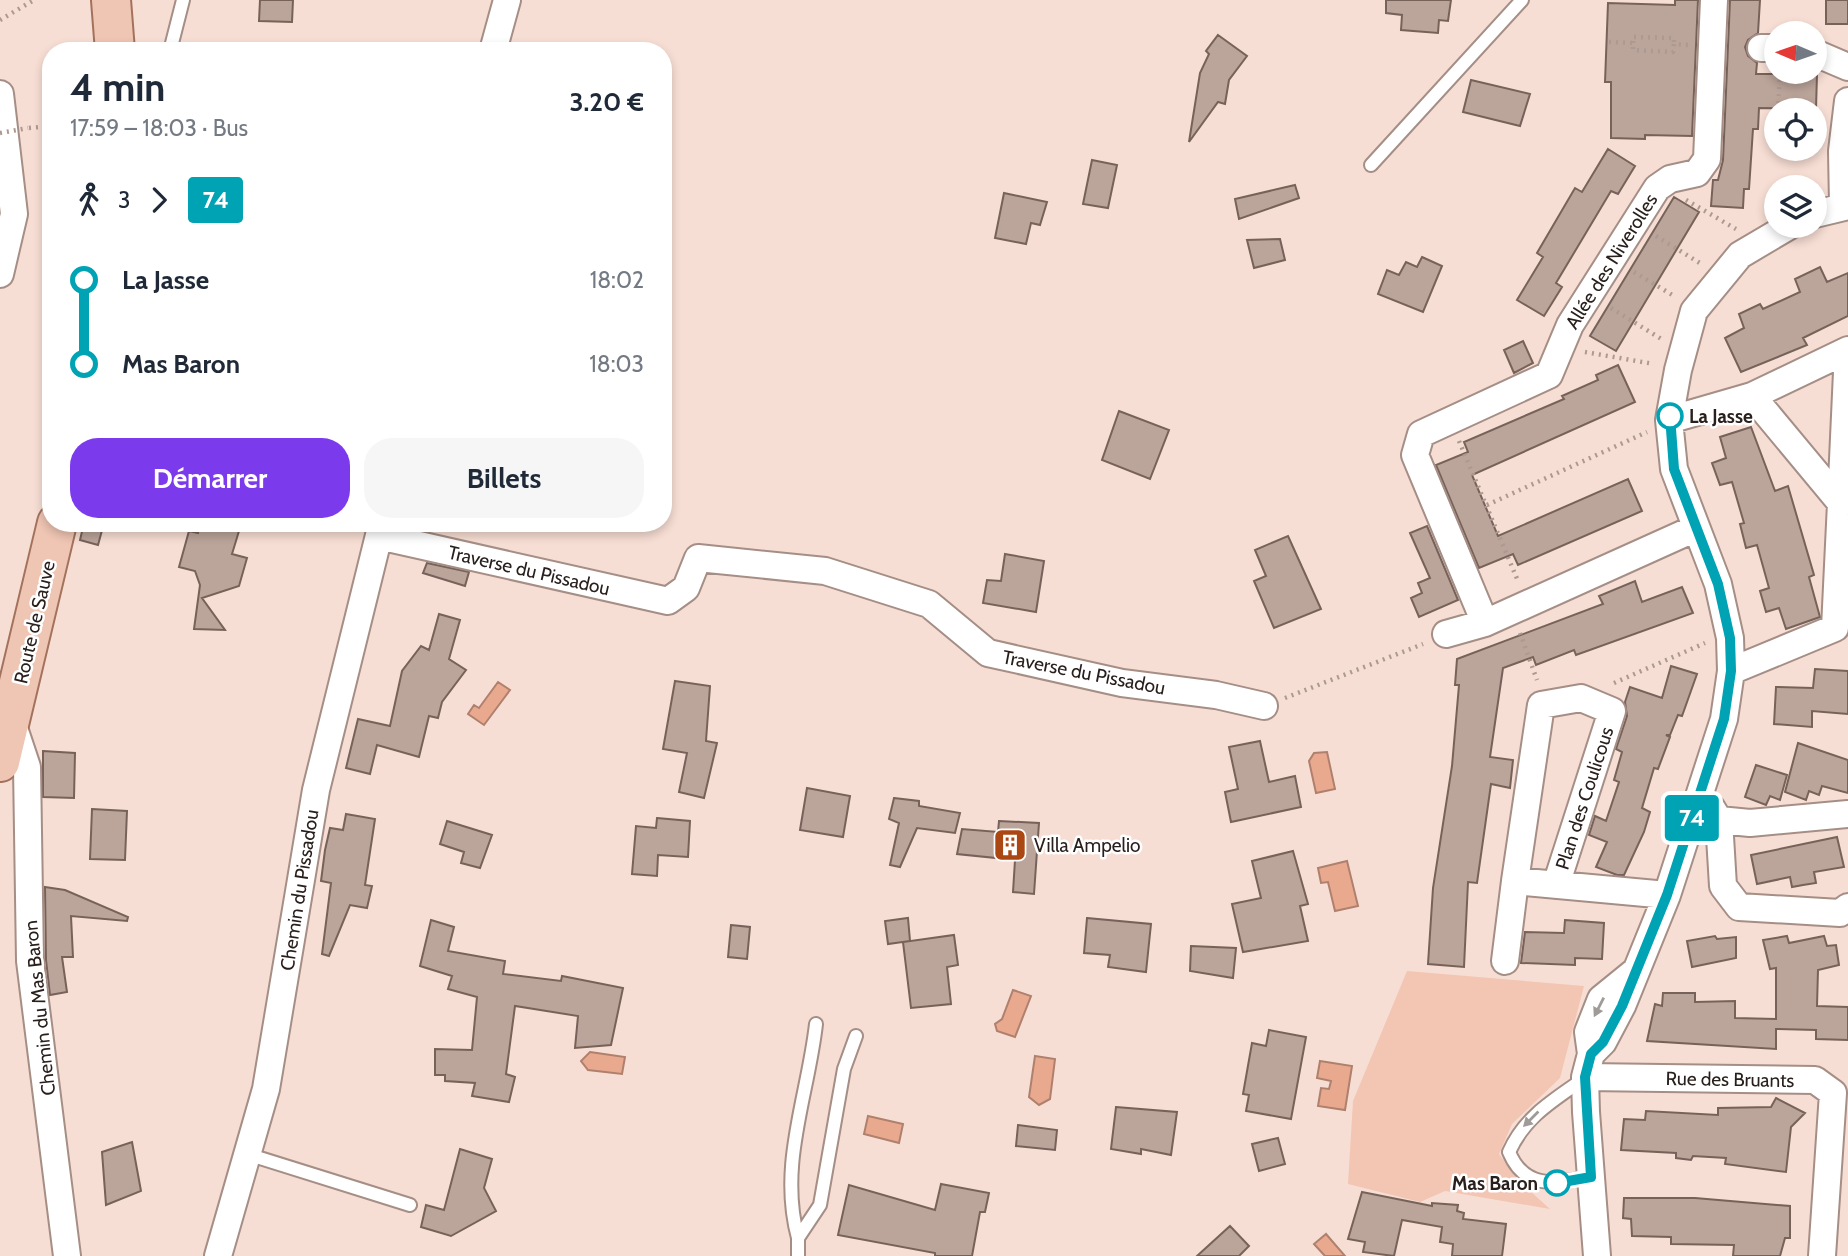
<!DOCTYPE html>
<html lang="fr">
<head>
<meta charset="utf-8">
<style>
	body { margin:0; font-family:Cabin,sans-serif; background:#f6f6f7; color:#1f2937; height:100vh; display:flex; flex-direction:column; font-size:26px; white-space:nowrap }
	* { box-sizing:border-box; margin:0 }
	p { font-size:23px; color:#747a83 }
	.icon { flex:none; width:38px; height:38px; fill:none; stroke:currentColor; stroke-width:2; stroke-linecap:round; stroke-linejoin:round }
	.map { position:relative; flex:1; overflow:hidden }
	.details { position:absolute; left:42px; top:42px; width:630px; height:490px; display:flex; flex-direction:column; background:#fff; border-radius:28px; box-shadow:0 4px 10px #0003 }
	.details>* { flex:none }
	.badge { padding:0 14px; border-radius:5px; font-size:24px; line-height:46px }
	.needle { width:46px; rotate:272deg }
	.tools { position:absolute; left:1764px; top:21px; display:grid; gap:14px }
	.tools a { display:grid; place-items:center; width:63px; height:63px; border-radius:50%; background:#fff; box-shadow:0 4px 10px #0003; font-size:35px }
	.map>.badge { position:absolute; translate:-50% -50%; box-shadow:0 0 0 4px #fff }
	.legs { display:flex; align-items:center; gap:10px; height:77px; padding:0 28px; font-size:23px }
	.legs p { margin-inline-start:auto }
	.head { display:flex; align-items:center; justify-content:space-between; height:119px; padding:0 28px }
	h1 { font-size:38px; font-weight:800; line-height:52px }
	.action { display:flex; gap:14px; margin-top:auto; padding:14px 28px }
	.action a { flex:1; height:80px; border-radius:28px; background:#7c3aed; color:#fff; font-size:28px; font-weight:800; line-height:80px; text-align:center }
	.action a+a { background:#f6f6f7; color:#1f2937 }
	ul { padding:0 28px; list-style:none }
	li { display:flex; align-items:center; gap:24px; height:84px; font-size:26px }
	li i { display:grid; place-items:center; width:10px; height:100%; margin:0 9px; background:currentColor }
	li i::after { content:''; width:18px; height:18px; margin:-9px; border:5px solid; border-radius:50%; background:#fff }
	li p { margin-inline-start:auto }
	li:first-child i { background:linear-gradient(#0000 50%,currentColor 0) }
	li:last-child i { background:linear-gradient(currentColor 50%,#0000 0) }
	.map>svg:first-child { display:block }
	.green { fill:#f3c5b3 }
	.water { fill:#e9a98f; stroke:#af806d; stroke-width:2 }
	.building { fill:#bba49a; stroke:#776259; stroke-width:2 }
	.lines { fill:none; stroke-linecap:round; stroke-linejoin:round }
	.lane-casing { stroke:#a58e85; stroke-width:16 }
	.street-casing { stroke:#a58e85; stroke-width:30 }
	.primary-casing { stroke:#a3725d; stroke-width:42 }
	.path { stroke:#ac9991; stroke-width:4.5; stroke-dasharray:2 5; stroke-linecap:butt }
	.lane { stroke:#fff; stroke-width:12 }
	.street { stroke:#fff; stroke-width:26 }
	.primary { stroke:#efc5b3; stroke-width:38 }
	.path-bridge { stroke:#ac9991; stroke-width:4.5; stroke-dasharray:2 5; stroke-linecap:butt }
	.oneway { fill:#9f9b99 }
	.line-1-casing { stroke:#fff; stroke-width:16 }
	.line-1 { stroke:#00a3b4; stroke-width:10 }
	.stop-1-dot { fill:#fff; stroke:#00a3b4; stroke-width:3.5 }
	.labels { text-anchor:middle; stroke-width:5; stroke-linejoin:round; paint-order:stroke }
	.street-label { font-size:19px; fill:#29201d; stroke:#fff }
	.stop-label { font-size:19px; font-weight:bold; fill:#29201d; stroke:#fff; text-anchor:start }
	.poi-label { font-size:19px; fill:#29201d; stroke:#fff; text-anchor:start }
</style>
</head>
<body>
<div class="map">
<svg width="1848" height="1256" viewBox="0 0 1848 1256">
	<rect width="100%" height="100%" fill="#f7ded4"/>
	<path class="green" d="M1407 971 1584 986 1560 1078 1512 1124 1499 1154 1518 1180 1550 1209 1445 1191 1420 1202 1348 1184 1353 1101Z"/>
	<path class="water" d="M498 682 510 690 484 725 468 714 474 705 479 708Z
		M1327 752 1335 789 1316 793 1309 761 1314 753Z
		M1347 861 1358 906 1335 911 1328 882 1321 883 1318 868Z
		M1013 990 1031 996 1015 1037 997 1031 995 1024 1002 1019Z
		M590 1052 625 1057 622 1074 588 1070 581 1061Z
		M1035 1056 1055 1059 1050 1099 1039 1105 1029 1097Z
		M1320 1061 1352 1066 1345 1110 1318 1106 1321 1088 1329 1089 1331 1081 1317 1078Z
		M868 1116 903 1124 899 1143 864 1134Z
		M1326 1234 1345 1256H1325L1314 1244Z"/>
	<path class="building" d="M260 0H293L292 22 259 21Z
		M1386 0H1451L1448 21 1439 20 1438 33 1401 30 1402 15 1386 13Z
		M1675 0H1698L1692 136 1645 135V139L1611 138V82H1605L1608 3 1675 5Z
		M1730 0H1760L1758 33 1748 40 1745 47 1748 56 1757 63 1756 74H1817L1816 109 1759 108 1758 129H1753L1749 189H1744L1743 208 1711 206 1713 180H1718L1723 160Z
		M1826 0H1848V24H1826Z
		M1218 35 1247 56 1229 80 1225 104 1218 102 1189 142 1200 73 1209 54 1206 51Z
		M1471 80 1530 94 1520 126 1463 112Z
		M1608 149 1635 166 1618 194 1611 191 1556 283 1562 287 1544 316 1517 300 1543 257 1537 253 1575 188 1582 192Z
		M1092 160 1117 165 1108 208 1083 204Z
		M1295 185 1299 198 1239 219 1235 199Z
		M1004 193 1047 202 1040 225 1031 223 1026 244 995 238Z
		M1674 197 1699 212 1616 351 1590 336Z
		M1280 239 1285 260 1254 268 1247 240Z
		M1422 257 1442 266 1423 312 1378 294 1387 270 1399 275 1406 262 1417 267Z
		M1820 267 1827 282 1848 273V316L1803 338 1807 345 1741 372 1725 338 1744 328 1739 314 1760 304 1763 309 1800 292 1795 279Z
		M1523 341 1533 363 1514 373 1504 350Z
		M1618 365 1635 402 1472 475 1498 536 1628 479 1642 511 1518 565 1513 554 1479 568 1436 465 1468 452 1464 442 1564 399 1562 396 1598 380 1596 375Z
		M1119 411 1169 430 1150 479 1102 460Z
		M1751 427 1775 491 1788 486 1814 575 1809 577 1820 617 1786 629 1779 608 1766 612 1760 591 1769 588 1757 545 1746 548 1740 524 1744 523 1732 482 1720 485 1712 463 1726 458 1720 437Z
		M84 523H104L98 545 80 540Z
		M200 523H227L226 528 239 531 232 554 247 558 239 586 202 598 225 630 194 629 200 585 195 571 179 567 189 531 198 533Z
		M1427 526 1458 600 1419 617 1411 598 1422 593 1418 583 1430 578 1410 533Z
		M1288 536 1321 609 1274 628 1254 581 1266 576 1255 550Z
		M1005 554 1044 561 1036 612 983 603 987 580 1001 581Z
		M427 563 469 572 465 586 423 573Z
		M1635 581 1642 602 1682 587 1693 613 1576 655 1574 650 1536 665 1533 657 1503 668 1490 757 1513 760 1510 788 1491 784 1477 883 1468 882 1464 967 1428 964 1433 888 1452 766 1459 685H1455L1457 659 1603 604 1599 596Z
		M439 614 460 620 449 659 466 670 442 702 438 718 429 716 419 757 377 745 370 774 346 768 358 719 390 726 402 671 421 646 429 650Z
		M1671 666 1697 674 1682 716 1678 715 1670 735H1666L1670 737 1658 769 1654 768 1642 808 1650 812 1644 832 1624 875H1617L1596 867 1607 842 1589 835 1595 816 1606 821 1619 782 1614 780 1622 752 1616 749 1627 716 1625 702 1630 687 1662 698Z
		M1815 669 1848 671V714L1812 711V727L1774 724 1776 687 1813 688Z
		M675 681 710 686 706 741 717 743 704 798 679 792 687 753 663 749Z
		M1260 741 1269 782 1295 776 1301 807 1231 822 1225 792 1238 789 1229 747Z
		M1798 743 1848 760V793L1822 786 1819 795 1809 791 1806 800 1785 792Z
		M43 751 75 753 74 798 43 797Z
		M1756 765 1787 775 1780 800 1770 796 1766 805 1745 797Z
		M807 788 850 796 843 837 800 830Z
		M894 798 919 801V806L960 813 955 833 917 828 900 867 890 865 899 823 889 819Z
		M92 809 127 811 125 860 90 859Z
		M346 814 375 819 365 885 372 886 367 908 350 905 329 956 322 954 331 883 321 881 325 850 330 828 343 830Z
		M657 818 690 821 688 857 658 855 657 876 632 874 636 826 656 828Z
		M447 821 492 835 480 868 461 863 464 852 440 844Z
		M999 821 1039 823 1034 894 1013 892 1015 860 957 854 962 829 998 832Z
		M1837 837 1844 867 1814 872 1816 883 1803 885 1792 887 1790 877 1757 884 1751 855Z
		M1293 851 1308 904 1300 906 1308 941 1243 952 1232 904 1261 898 1252 861Z
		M45 887 65 890 128 917 127 921 71 916 73 957H62L67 992 50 995 46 960Z
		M908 918 910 941 888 944 885 921Z
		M1087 918 1151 924 1146 972 1108 967 1110 955 1084 953Z
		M431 920 454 927 448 951 505 961 503 974 561 981 562 976 623 988 611 1045 575 1048 578 1016 515 1006 506 1074 515 1077 509 1102 472 1096 475 1083 445 1081V1075H435V1049L472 1050 477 997 448 989 452 976 420 966Z
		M1565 920 1604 923 1602 959 1575 958V965L1521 963 1525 932 1564 933Z
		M731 925 750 927 747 959 728 957Z
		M954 935 958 965 947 967 951 1004 911 1008 903 942Z
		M1715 936 1717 939 1736 937V958L1692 967 1687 941Z
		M1787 936 1789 943 1824 936 1827 946 1836 945 1839 965 1818 970 1817 1006 1848 1007V1040L1816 1039V1030L1776 1029V1049L1647 1041 1655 1004 1662 1006 1663 993H1695V1002L1735 1001V1018L1776 1019V968L1770 969 1763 940Z
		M1191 946 1236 948 1233 978 1190 971Z
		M1269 1030 1306 1037 1291 1119 1246 1111 1249 1095 1243 1094 1252 1043 1266 1046Z
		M1776 1098 1805 1113 1791 1127 1786 1172 1725 1164 1726 1158 1693 1156 1691 1160 1676 1158V1153L1621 1150 1624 1119 1645 1120 1646 1111 1718 1115V1108L1771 1107Z
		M1116 1107 1177 1112 1171 1155 1141 1149V1154L1111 1149Z
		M1018 1125 1057 1130 1055 1150 1016 1146Z
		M1278 1138 1285 1164 1259 1171 1252 1144Z
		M132 1142 141 1191 106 1205 102 1152Z
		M460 1149 492 1159 484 1188 496 1211 451 1236 421 1227 426 1205 444 1210Z
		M941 1184 989 1193 985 1212H980L972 1256H935V1253L838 1235 849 1185 935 1210Z
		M1362 1192 1432 1206V1203L1458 1205 1457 1211 1464 1213 1463 1219 1506 1224 1502 1256H1452L1453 1244 1440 1242 1442 1227 1402 1220 1394 1256 1363 1252 1365 1242 1348 1239Z
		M1624 1198H1695L1790 1206V1238H1785L1780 1256H1733L1734 1245 1671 1244V1237L1632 1236 1631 1219 1623 1218Z
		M1230 1226 1249 1246 1239 1256H1197Z"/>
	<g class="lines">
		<defs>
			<path id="lane" d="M170 51 183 0
				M1371 165 1522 0
				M1585 1078C1554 1100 1525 1116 1509 1152 1525 1191 1557 1183 1591 1177
				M247 1154 410 1205
				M798 1238C778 1165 808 1096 816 1024
				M798 1256V1238L820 1205 844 1069 856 1036"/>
			<path id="street" d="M1761 48H1776
				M493 51 507 0
				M1815 53 1848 67
				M0 94 14 214 0 274
				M1843 205 1842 151 1848 101
				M1815 214 1848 206
				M1752 396 1848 350 1841 503
				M1669 420 1752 396 1841 503 1835 628 1731 671
				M379 536 668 601 686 588 698 558 825 571 929 604 988 653 1122 683 1216 695 1264 706
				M1485 623 1415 455 1421 434 1549 375 1570 325 1657 188 1670 179 1697 173 1707 159 1714 0
				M1446 634 1485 623 1696 528
				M11 719 27 767 30 961 67 1256
				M1711 807 1719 820 1750 823 1848 814
				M1719 820 1723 886 1739 907 1840 913 1848 907
				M1556 885 1612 711 1581 698 1541 705 1515 881 1667 895
				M1505 961 1515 881
				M1591 1054 1603 1042 1622 1006 1667 895 1724 719 1731 671 1730 638 1718 584 1674 469 1669 420 1678 370 1694 311 1740 255 1789 226
				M1585 1077 1815 1080 1833 1093 1822 1256
				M218 1256 266 1089 316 790 382 523
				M1597 1256 1586 1112 1585 1077 1591 1054 1588 1032 1601 999 1633 973"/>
			<path id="primary" d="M111 0 115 51
				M0 762 57 523"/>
		</defs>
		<use href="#lane" class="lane-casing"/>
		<use href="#street" class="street-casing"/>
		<use href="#primary" class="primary-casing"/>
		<path class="path" d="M0 20 34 0
			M1609 42 1633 43V50L1673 52 1674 44 1688 45
			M1633 43V37L1674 38V44
			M1778 110 1780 73
			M29 128 51 126
			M1686 200 1736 229
			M1656 236 1703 265
			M1634 272 1674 296
			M1611 308 1663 340
			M1585 352 1654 364
			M1459 441 1518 581
			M1487 505 1647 432
			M1520 633 1537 680
			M1614 683 1705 643
			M1285 698 1423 644"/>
		<use href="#lane" class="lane"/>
		<use href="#street" class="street"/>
		<use href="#primary" class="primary"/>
		<path class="path-bridge" d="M0 133 28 128"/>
	</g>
	<defs><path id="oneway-solid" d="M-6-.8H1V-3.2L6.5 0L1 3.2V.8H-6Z" transform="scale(1.75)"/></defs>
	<g class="oneway">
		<use href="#oneway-solid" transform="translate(1599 1007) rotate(117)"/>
		<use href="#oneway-solid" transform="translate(1531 1119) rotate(135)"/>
	</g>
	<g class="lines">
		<defs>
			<path id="line-1" d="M1557 1183 1591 1177 1585 1077 1591 1054 1603 1042 1622 1006 1667 895 1724 719 1731 671 1730 638 1718 584 1674 469 1670 416"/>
		</defs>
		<use href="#line-1" class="line-1-casing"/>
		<use href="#line-1" class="line-1"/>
	</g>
	<defs>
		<symbol id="building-square" viewBox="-11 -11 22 22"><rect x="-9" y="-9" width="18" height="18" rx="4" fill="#aa4712" stroke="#fff"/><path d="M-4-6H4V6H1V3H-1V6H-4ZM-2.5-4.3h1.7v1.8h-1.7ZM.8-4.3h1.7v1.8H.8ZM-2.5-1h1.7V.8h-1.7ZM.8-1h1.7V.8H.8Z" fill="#fff"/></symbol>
	</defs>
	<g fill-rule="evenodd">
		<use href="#building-square" x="991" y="826" width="38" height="38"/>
	</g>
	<g class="stop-1-dot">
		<circle cx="1670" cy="416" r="12"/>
		<circle cx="1557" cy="1183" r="12"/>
	</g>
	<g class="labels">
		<g class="street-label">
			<text transform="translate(1611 261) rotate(-58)" y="7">Allée des Niverolles</text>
			<text transform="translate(529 570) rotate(13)" y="7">Traverse du Pissadou</text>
			<text transform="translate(34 622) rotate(-77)" y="7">Route de Sauve</text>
			<text transform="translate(1084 672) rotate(11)" y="7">Traverse du Pissadou</text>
			<text transform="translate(1584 798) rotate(-72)" y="7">Plan des Coulicous</text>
			<text transform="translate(299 890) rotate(-81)" y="7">Chemin du Pissadou</text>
			<text transform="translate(39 1008) rotate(-96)" y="7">Chemin du Mas Baron</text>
			<text transform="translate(1730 1079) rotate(1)" y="7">Rue des Bruants</text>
		</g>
		<g class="stop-label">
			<text x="1689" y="423">La Jasse</text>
			<text x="1538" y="1190" text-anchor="end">Mas Baron</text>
		</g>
		<g class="poi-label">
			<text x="1034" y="852">Villa Ampelio</text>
		</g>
	</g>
</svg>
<div class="tools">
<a><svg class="needle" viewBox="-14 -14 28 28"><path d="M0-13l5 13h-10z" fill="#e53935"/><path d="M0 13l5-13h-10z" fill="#747a83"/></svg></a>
<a><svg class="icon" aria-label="locate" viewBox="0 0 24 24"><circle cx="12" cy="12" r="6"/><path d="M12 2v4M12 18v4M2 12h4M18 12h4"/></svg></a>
<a><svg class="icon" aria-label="layers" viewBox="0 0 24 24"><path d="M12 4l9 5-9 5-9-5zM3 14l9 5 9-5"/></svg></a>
</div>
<b class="badge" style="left:1692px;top:818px;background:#00a3b4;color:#fff">74</b>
<section class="details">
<div class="head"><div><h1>4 min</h1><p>17:59 – 18:03 · Bus</p></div><b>3.20 €</b></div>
<div class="legs"><svg class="icon" aria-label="walk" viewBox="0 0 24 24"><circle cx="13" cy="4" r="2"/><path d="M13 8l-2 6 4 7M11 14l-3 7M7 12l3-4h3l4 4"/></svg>3<svg class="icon" aria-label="forward" viewBox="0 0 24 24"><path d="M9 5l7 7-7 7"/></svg><b class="badge" style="background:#00a3b4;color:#fff">74</b></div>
<ul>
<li><i style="color:#00a3b4"></i><b>La Jasse</b><p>18:02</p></li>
<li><i style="color:#00a3b4"></i><b>Mas Baron</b><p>18:03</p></li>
</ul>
<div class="action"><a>Démarrer</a><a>Billets</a></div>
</section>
</div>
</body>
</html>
